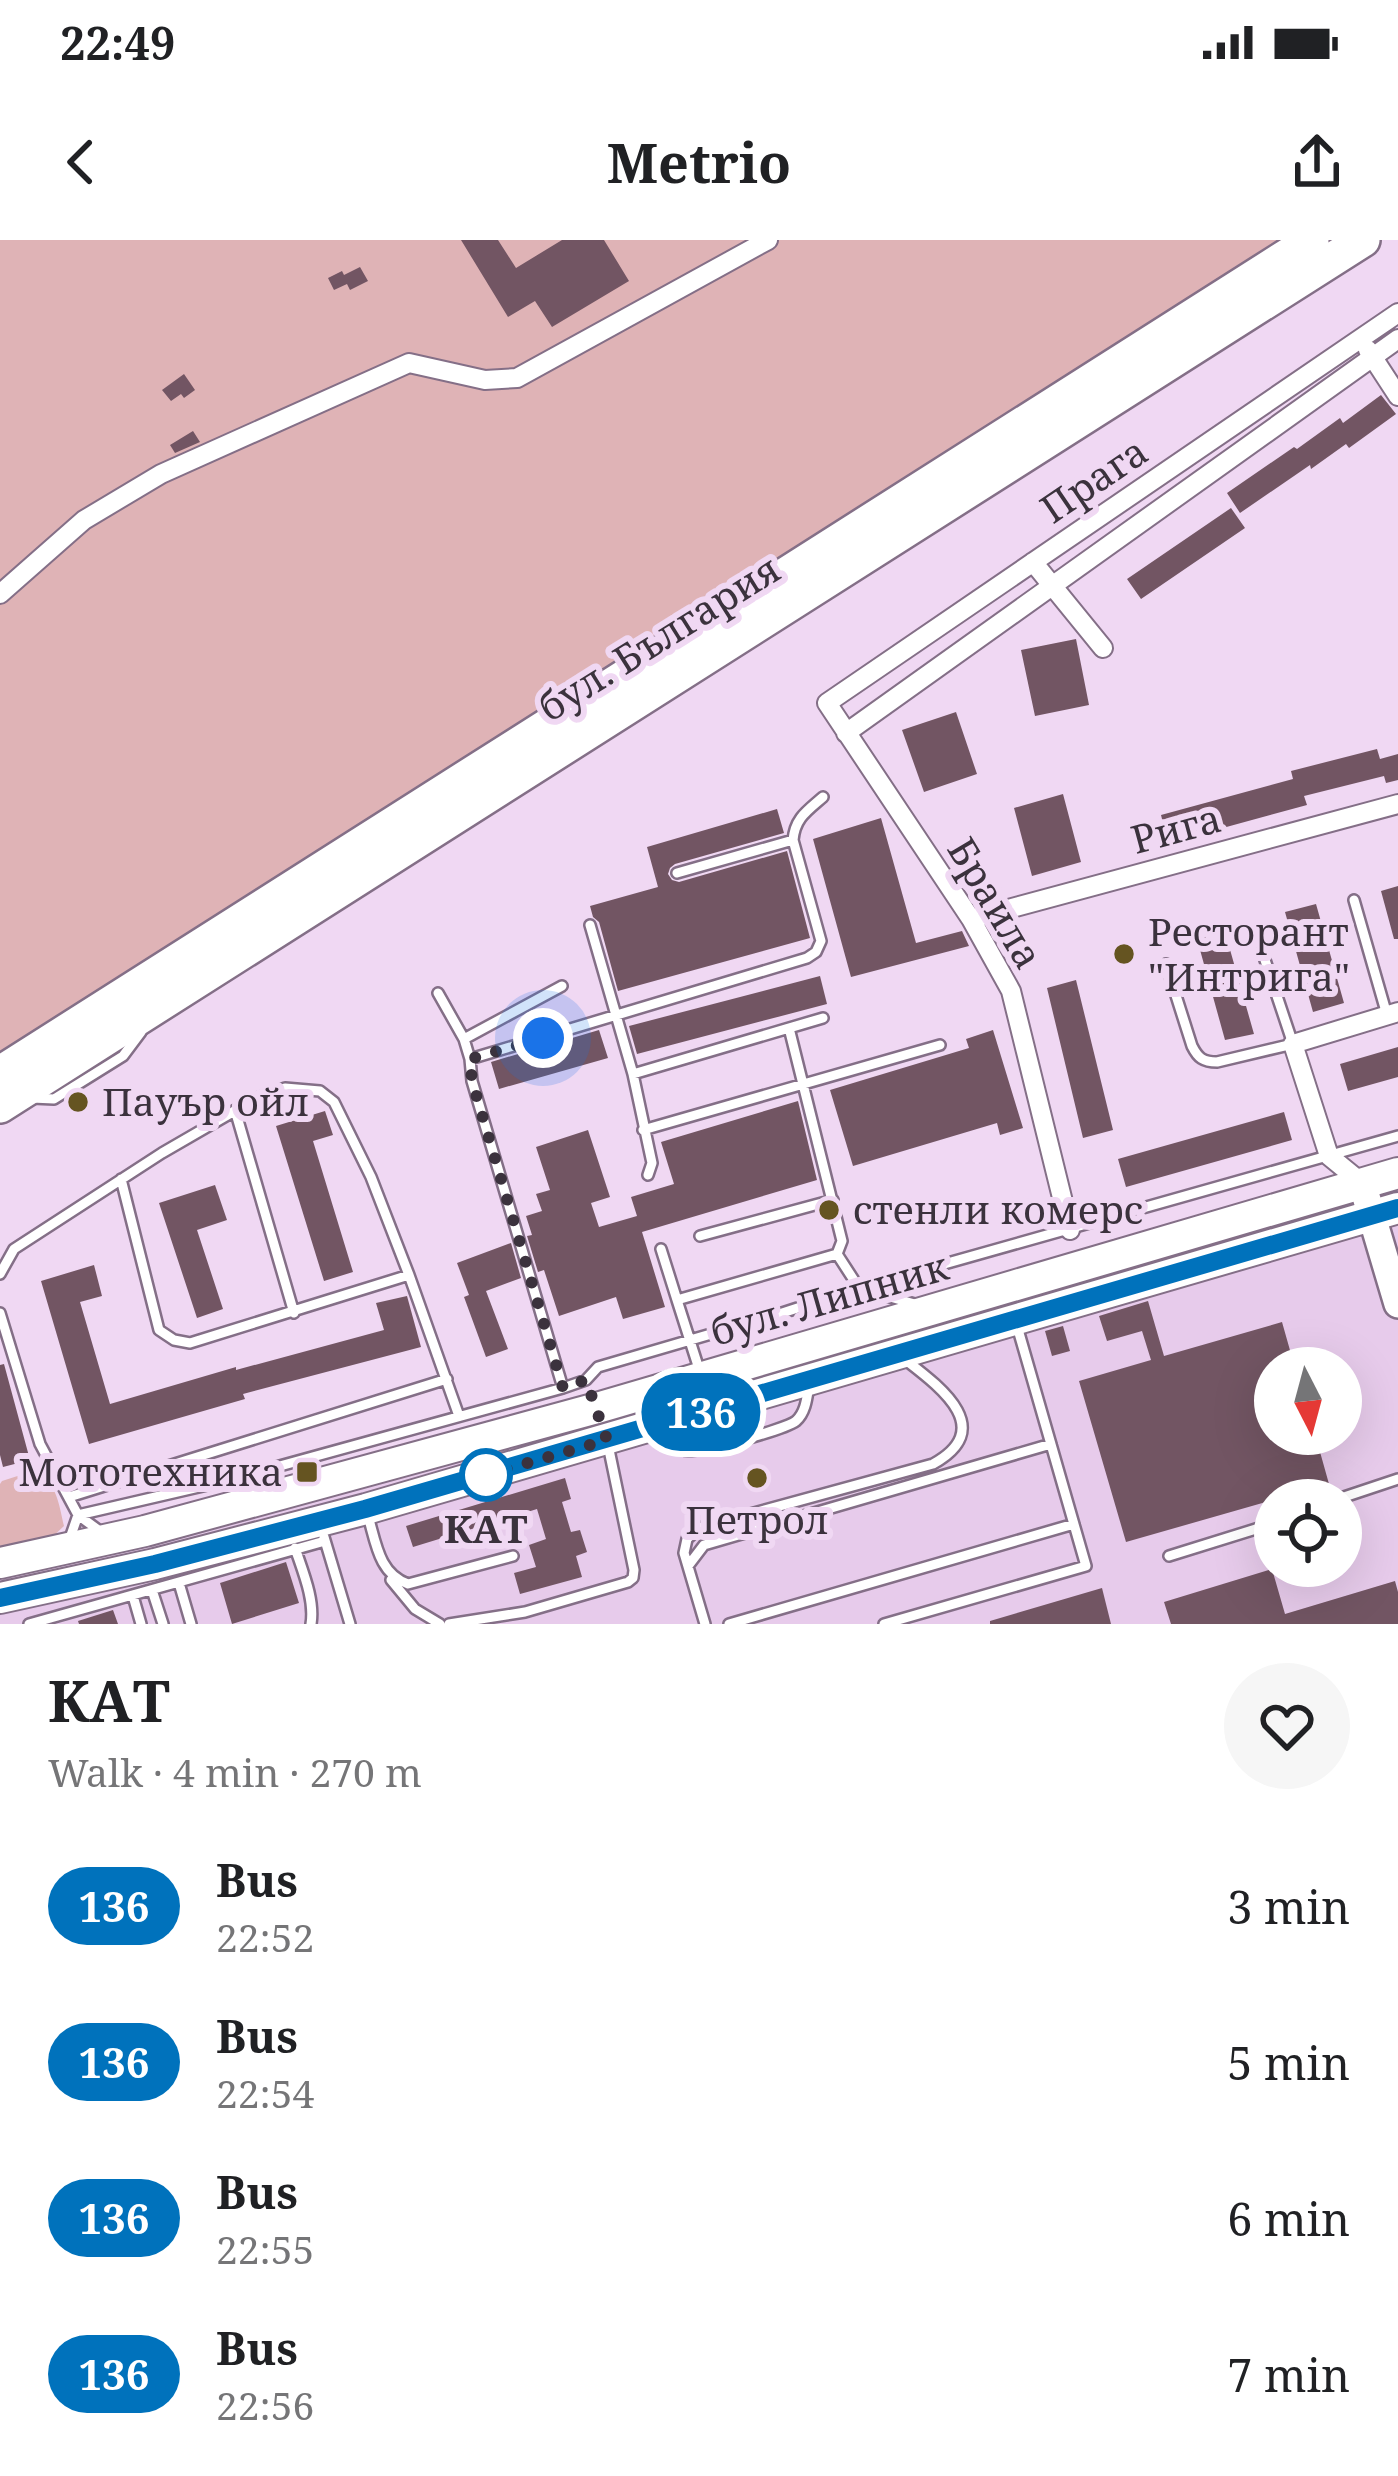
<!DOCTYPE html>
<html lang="en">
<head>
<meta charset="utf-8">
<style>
	body { margin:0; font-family:"Noto Serif",serif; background:#f6f6f6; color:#202124; height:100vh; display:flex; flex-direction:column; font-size:45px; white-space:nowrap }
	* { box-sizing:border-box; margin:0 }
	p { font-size:39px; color:#757577 }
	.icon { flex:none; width:66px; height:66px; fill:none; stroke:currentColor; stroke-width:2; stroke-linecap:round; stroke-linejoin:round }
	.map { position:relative; height:1384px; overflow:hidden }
	.sheet { display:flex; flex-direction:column; background:#fff; flex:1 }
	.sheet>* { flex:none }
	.badge { padding:0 24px; border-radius:39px; font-size:42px; line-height:78px }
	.needle { width:78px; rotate:174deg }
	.buttons { position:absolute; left:1254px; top:1107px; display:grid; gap:24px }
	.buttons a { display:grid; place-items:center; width:108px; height:108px; border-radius:50%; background:#fff; box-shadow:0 12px 48px #0002; font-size:60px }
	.you { position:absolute; width:60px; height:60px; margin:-30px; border:9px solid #fff; border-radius:50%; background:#1a73e8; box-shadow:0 0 0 18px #1a73e833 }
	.map>.badge { position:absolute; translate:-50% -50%; box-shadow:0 0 0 6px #fff }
	.round { display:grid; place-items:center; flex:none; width:126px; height:126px; border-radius:63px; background:#f6f6f6 }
	.headline { display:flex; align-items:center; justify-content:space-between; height:204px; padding:0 48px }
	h1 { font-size:57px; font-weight:700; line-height:90px }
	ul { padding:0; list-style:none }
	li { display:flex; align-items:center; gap:36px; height:156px; padding:0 48px }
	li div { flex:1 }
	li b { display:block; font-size:45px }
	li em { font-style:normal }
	li .badge { min-width:132px; font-weight:700; text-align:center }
	.status { display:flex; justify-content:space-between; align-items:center; height:84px; padding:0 60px; background:#fff; direction:ltr }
	.status svg { height:33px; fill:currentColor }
	header { display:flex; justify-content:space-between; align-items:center; height:156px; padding:0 48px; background:#fff; font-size:54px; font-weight:700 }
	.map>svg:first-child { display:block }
	.built { fill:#e7cbeb; fill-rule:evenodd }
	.green { fill:#dfb3b6 }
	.building { fill:#725563 }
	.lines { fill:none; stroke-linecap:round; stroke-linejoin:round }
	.lane-casing { stroke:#846f87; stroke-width:14 }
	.street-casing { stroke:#846f87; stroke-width:22 }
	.secondary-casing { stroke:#846f87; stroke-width:32 }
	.primary-casing { stroke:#846f87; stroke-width:34 }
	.highway-casing { stroke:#846f87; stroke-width:38 }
	.lane { stroke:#fff; stroke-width:9 }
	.street { stroke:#fff; stroke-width:18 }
	.secondary { stroke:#fff; stroke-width:27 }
	.primary { stroke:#fff; stroke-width:30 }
	.highway { stroke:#fff; stroke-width:33 }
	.line-casing { stroke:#fff; stroke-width:27 }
	.line { stroke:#0072bc; stroke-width:18 }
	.walk { stroke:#3b323d; stroke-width:12; stroke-dasharray:0 21.6 }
	.poi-dot { fill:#655421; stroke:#f0d8f3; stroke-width:4.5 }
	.stop-dot { fill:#fff; stroke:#0072bc; stroke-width:6 }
	.labels { text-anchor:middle; stroke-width:12; stroke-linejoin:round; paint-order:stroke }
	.street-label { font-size:39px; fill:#3b323d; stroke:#f0d8f3 }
	.poi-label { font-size:39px; fill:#3b323d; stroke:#f0d8f3; text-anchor:start }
	.stop-label { font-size:39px; font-weight:bold; fill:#3b323d; stroke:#f0d8f3 }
</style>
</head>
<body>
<div class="status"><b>22:49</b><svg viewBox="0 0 49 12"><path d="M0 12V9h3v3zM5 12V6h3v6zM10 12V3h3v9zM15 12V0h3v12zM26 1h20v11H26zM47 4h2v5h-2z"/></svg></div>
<header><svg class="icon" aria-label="back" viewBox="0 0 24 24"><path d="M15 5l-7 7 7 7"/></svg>Metrio<svg class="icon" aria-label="share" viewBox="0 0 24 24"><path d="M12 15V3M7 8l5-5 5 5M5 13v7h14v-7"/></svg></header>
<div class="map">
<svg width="1398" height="1384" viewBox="0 0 1398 1384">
	<rect width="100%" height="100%" fill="#f0d8f3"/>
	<path class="built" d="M1398 951V1384H0V1338L648 1169 848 1105 1079 1045ZM1275 1128H1341V1194H1275ZM1275 1260H1341V1326H1275Z"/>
	<path class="green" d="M0 0H1279L0 824Z
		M30 1232C56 1235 59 1265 64 1286L48 1301 0 1317V1244L2 1241Z"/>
	<path class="building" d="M461 0H498L516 28 562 0H604L629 41 552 87 535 61 508 77Z
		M360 27 368 41 350 50 347 44 334 50 328 38 342 31 344 35Z
		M184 134 195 150 184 158 181 154 171 161 162 150Z
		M1381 155 1396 174 1349 208 1346 204 1311 229 1310 225 1240 273 1227 253 1294 207 1297 209 1340 178 1343 183Z
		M193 191 200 202 175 213 170 205Z
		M1231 268 1245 288 1141 359 1127 339Z
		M1076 399 1089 465 1035 476 1021 410Z
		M956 472 977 534 924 552 902 490Z
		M1377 509 1380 519 1398 514V540L1386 543 1384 536 1304 556 1307 565 1168 603 1161 575 1293 539 1291 531Z
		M1063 554 1081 622 1032 636 1014 568Z
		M777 569 784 593 675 624 670 628 668 634 672 640 679 642 787 611 810 698 618 751 599 682 593 677 590 666 658 647 647 607Z
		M881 578 916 703 962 691 969 706 851 737 813 599Z
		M1398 646V699H1394L1381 651Z
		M1316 664 1344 763 1313 772 1285 672Z
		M1225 692 1254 794 1225 800 1197 699Z
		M820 736 827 764 637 814 629 786Z
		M1076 740 1113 890 1083 898 1047 748Z
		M599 790 608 818 499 849 491 822Z
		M993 790 1023 888 1000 895 997 883 853 926 830 850 969 808 966 799Z
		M1398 807V837L1348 851 1340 824Z
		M798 861 817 940 642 992 665 1067 623 1079 616 1057 559 1076 544 1030 538 1032 527 996 532 995 526 976 542 971 536 954 550 950 536 907 588 890 610 957 591 963 599 987 637 976 631 957 674 944 661 902Z
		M325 871 333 895 313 901 353 1032 324 1041 276 886Z
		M1284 872 1292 900 1126 947 1118 919Z
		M215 945 227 980 197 990 223 1069 197 1078 159 963Z
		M511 1003 521 1038 486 1051 508 1109 486 1117 464 1057 469 1055 457 1023Z
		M94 1025 102 1056 80 1062 110 1164 236 1127V1130L384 1090 376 1063 407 1056 421 1107 243 1154 245 1159 89 1204 41 1041Z
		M1148 1061 1164 1116 1282 1082 1295 1128H1275V1194H1315L1329 1244 1126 1302 1079 1141 1151 1120 1142 1091 1107 1101 1099 1076Z
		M1063 1086 1070 1111 1052 1116 1045 1091Z
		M4 1124 30 1220 3 1227 0 1215V1125Z
		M565 1238 571 1259 562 1262 571 1292 580 1290 587 1312 576 1316 582 1337 520 1354 514 1333 536 1327 529 1305 546 1299 537 1269 413 1307 406 1286Z
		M286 1322 299 1363 232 1384 220 1343Z
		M1272 1329 1285 1374 1395 1341 1398 1352V1384H1171L1164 1362Z
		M1102 1348 1111 1384H990V1381Z
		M113 1370 118 1384H79L78 1381Z"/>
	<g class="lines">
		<defs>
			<path id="lane" d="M677 633 793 600
				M1354 660 1387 775
				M590 685 633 834 652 923 648 935
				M1166 724 1192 806C1198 818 1203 822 1217 822L1293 804 1261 708
				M438 753 464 799 470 819
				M789 788 842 1001 837 1014
				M464 799 562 746
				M633 834 823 778
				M32 858 54 859 123 816 141 792
				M235 870 294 1073
				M643 890 940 805
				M121 939 159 1090 174 1100 190 1103 409 1035
				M700 996 833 960
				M661 1009 677 1060 837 1014
				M837 1014 859 1048 918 1065
				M0 1034 14 1009 162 913 257 858 285 848 320 851 334 862 371 937 409 1035 459 1176
				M677 1060 699 1129
				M0 1073 40 1204 78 1275 229 1240 563 1148 586 1140 598 1127 776 1075 859 1048 1398 896
				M563 1148 472 841 470 819 807 718 816 712 821 701 793 600C795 578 807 571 823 557
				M665 1189C669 1198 674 1207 683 1210 695 1215 786 1189 796 1181 806 1172 807 1157 809 1145
				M69 1257 447 1139
				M1335 1260 1398 1239
				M368 1276C376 1303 379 1334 408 1344L513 1316
				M324 1297 350 1384
				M69 1301 78 1275 101 1292
				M295 1308C303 1332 315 1360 311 1384
				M1169 1316 1275 1283
				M688 1326 704 1305 1051 1204
				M391 1340 415 1369 440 1384
				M179 1343 191 1384
				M152 1350 163 1384
				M133 1356 141 1384
				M29 1384 325 1301
				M449 1384 525 1372 628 1342 633 1338 634 1330 608 1205
				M705 1384 684 1313 687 1299 699 1288 933 1224C998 1188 939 1146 903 1118
				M729 1384 1074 1284
				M884 1384 1086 1326 1017 1086"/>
			<path id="street" d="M1368 110 1398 156
				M1033 322 1103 408
				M0 354 84 280 161 234 409 123 485 140 517 138 768 0
				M846 493 1398 99
				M971 679 1398 564
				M1362 943 1329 916 1293 804 1398 772
				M1070 990 1011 751 971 679 827 463 1398 73"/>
			<path id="secondary" d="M1362 943 1398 1064"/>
			<path id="primary" d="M0 1323 145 1291 597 1168 1398 933
				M0 1358 155 1324 366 1269 1398 968"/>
			<path id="highway" d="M0 833 1312 0
				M0 866 1363 0"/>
		</defs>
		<use href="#lane" class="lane-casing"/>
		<use href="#street" class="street-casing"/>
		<use href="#secondary" class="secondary-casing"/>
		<use href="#primary" class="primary-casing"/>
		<use href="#highway" class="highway-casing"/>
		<use href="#lane" class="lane"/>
		<use href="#street" class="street"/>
		<use href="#secondary" class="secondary"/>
		<use href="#primary" class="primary"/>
		<use href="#highway" class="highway"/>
	</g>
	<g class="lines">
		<defs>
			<path id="line" d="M0 1358 155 1324 365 1269 1398 968"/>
		</defs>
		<use href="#line" class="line-casing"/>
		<use href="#line" class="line"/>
		<path class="walk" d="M486 1235 607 1200 586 1140 563 1148 472 841 470 819 543 798"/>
	</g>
	<g class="poi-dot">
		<circle cx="1124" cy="714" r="12"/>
		<circle cx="78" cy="862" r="12"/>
		<circle cx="829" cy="970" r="12"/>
		<rect x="295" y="1220" width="24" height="24" rx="6"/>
		<circle cx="757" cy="1238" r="12"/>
	</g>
	<circle class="stop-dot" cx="486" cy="1235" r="24"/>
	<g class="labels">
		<g class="street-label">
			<text transform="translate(1094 240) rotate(-34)" y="14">Прага</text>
			<text transform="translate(659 398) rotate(-32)" y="14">бул. България</text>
			<text transform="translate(1176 589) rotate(-15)" y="14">Рига</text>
			<text transform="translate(995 663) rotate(59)" y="14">Браила</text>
			<text transform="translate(829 1059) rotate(-16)" y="14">бул. Липник</text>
		</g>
		<g class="poi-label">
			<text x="1148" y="706">Ресторант<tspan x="1148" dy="45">"Интрига"</tspan></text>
			<text x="102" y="876">Пауър ойл</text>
			<text x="853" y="984">стенли комерс</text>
			<text x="283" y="1246" text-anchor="end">Мототехника</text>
			<text x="757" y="1294" text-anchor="middle">Петрол</text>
		</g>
		<g class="stop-label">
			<text x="486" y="1303">КАТ</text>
		</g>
	</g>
</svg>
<div class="buttons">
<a><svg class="needle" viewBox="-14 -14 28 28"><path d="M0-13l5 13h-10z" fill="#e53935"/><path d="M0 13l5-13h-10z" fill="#757577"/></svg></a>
<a><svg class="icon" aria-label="locate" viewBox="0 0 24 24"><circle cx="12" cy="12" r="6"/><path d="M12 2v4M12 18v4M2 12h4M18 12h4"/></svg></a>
</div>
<div class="you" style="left:543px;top:798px"></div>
<b class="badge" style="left:701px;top:1172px;background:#0072bc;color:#fff">136</b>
</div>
<section class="sheet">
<div class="headline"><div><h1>КАТ</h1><p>Walk · 4 min · 270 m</p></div><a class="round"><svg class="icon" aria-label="heart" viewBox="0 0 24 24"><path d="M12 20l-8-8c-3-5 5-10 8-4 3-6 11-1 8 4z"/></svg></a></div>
<ul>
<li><span class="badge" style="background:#0072bc;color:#fff">136</span><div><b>Bus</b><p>22:52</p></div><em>3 min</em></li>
<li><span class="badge" style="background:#0072bc;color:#fff">136</span><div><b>Bus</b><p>22:54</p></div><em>5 min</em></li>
<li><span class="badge" style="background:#0072bc;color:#fff">136</span><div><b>Bus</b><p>22:55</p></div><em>6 min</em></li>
<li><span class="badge" style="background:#0072bc;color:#fff">136</span><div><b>Bus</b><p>22:56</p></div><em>7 min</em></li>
</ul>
</section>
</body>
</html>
